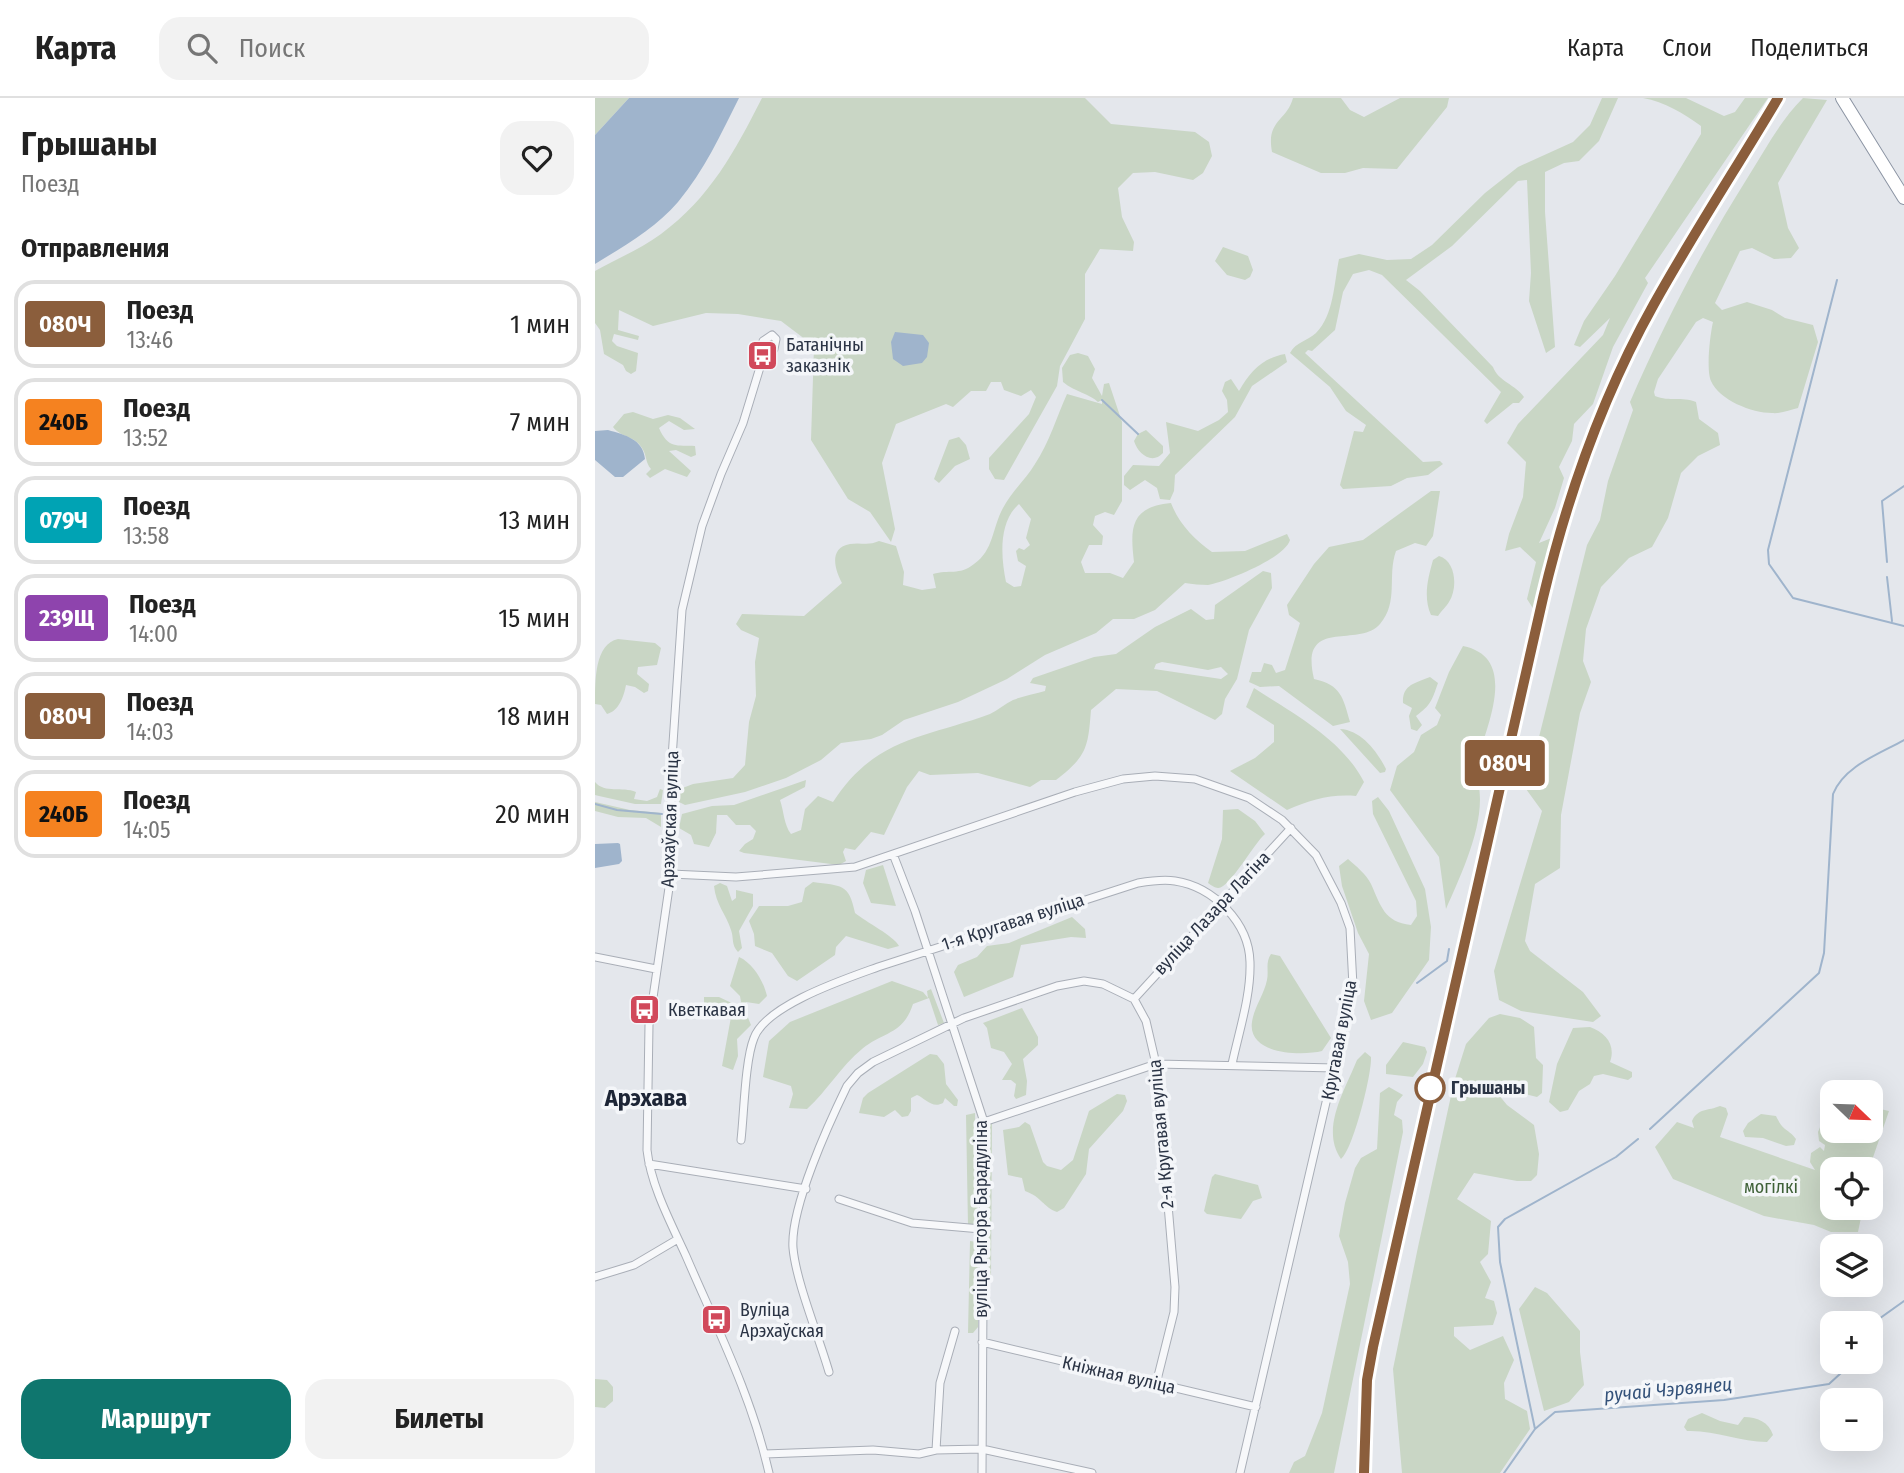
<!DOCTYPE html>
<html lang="ru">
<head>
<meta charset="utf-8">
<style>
	body { margin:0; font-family:"Fira Sans Condensed",sans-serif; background:#f2f2f2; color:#222; height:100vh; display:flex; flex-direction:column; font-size:26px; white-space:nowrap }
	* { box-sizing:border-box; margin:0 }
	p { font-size:23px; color:#767676 }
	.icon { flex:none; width:38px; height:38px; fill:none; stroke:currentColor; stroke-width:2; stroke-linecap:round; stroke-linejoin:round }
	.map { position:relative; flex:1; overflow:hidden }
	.drawer { display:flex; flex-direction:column; background:#fff; width:595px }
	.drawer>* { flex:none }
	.badge { padding:0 14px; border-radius:5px; font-size:24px; line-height:46px }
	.needle { width:46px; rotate:113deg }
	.controls { position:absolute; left:1225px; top:982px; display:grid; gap:14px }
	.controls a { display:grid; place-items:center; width:63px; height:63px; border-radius:14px; background:#fff; box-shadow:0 7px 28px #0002; font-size:35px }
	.map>.badge { position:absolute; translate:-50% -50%; box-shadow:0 0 0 4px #fff }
	h2 { padding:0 21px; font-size:26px; line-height:63px }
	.round { display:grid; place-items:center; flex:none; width:74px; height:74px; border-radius:21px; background:#f2f2f2 }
	.headline { display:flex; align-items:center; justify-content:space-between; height:119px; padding:0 21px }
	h1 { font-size:33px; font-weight:700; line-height:52px }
	.action { display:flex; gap:14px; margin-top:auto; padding:14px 21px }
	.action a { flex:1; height:80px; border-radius:21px; background:#0f766e; color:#fff; font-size:28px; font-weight:700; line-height:80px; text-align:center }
	.action a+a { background:#f2f2f2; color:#222 }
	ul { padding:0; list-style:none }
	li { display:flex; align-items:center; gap:21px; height:88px; margin:0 14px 10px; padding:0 7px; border:4px solid #e0e0e0; border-radius:21px }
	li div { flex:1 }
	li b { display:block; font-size:26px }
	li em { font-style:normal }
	li .badge { min-width:77px; font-weight:700; text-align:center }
	header { display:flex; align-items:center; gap:42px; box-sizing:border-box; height:98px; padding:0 35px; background:#fff; border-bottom:2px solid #e0e0e0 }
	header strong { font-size:33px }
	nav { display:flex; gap:38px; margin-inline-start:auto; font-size:24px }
	.search { width:490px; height:63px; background:#f2f2f2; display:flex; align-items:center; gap:18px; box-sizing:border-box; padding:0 24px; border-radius:21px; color:#767676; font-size:26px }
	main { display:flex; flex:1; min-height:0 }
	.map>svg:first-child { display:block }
	.green { fill:#c9d6c5; fill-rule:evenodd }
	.water { fill:#9fb4cc }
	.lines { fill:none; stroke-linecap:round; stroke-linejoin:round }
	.stream { stroke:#9fb4cc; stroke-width:2 }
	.street-casing { stroke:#a9aeb7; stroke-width:9 }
	.highway-casing { stroke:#8b94a3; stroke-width:14 }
	.street { stroke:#f7f8fa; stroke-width:7 }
	.highway { stroke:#fff; stroke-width:12 }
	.rail-casing { stroke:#7d8696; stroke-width:4.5 }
	.rail { stroke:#f4f6f9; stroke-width:2; stroke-dasharray:5; stroke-linecap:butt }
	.line-casing { stroke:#fff; stroke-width:16 }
	.line { stroke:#8b5e3c; stroke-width:10 }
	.stop-dot { fill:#fff; stroke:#8b5e3c; stroke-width:3.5 }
	.labels { text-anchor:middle; stroke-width:7; stroke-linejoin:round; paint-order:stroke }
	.poi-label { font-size:18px; fill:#2b3445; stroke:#f4f6f9; text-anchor:start }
	.street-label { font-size:18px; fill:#2b3445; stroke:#f4f6f9 }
	.stop-label { font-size:18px; font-weight:bold; fill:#2b3445; stroke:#f4f6f9; text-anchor:start }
	.park-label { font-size:18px; fill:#3f6138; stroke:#f4f6f9 }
	.water-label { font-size:19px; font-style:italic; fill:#34527a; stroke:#f4f6f9 }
	.district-label { font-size:24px; font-weight:bold; fill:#1d2536; stroke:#f4f6f9 }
</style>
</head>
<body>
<header>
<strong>Карта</strong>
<div class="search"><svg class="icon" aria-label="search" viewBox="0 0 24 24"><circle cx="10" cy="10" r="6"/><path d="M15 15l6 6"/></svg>Поиск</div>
<nav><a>Карта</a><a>Слои</a><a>Поделиться</a></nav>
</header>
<main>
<section class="drawer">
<div class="headline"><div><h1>Грышаны</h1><p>Поезд</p></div><a class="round"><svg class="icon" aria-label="heart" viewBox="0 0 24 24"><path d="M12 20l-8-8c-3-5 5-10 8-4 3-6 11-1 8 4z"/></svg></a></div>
<h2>Отправления</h2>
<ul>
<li><span class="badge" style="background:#8b5e3c;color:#fff">080Ч</span><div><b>Поезд</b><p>13:46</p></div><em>1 мин</em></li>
<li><span class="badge" style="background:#f58220;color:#111">240Б</span><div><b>Поезд</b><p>13:52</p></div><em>7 мин</em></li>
<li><span class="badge" style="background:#00a3b4;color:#fff">079Ч</span><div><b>Поезд</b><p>13:58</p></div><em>13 мин</em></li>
<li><span class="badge" style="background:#8e44ad;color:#fff">239Щ</span><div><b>Поезд</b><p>14:00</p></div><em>15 мин</em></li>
<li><span class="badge" style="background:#8b5e3c;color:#fff">080Ч</span><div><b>Поезд</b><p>14:03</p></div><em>18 мин</em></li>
<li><span class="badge" style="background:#f58220;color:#111">240Б</span><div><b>Поезд</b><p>14:05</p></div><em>20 мин</em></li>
</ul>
<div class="action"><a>Маршрут</a><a>Билеты</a></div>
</section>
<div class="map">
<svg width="1309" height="1375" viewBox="0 0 1309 1375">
	<rect width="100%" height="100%" fill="#e4e7ec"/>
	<path class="green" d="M0 0H34L0 37Z
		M167 0H490L516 26 600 34 614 44 617 58 608 75 598 82 560 74 538 75 523 90 527 119 539 144 538 153 505 151 490 176V221L465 268 462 288 409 382 400 381 394 371V360L434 316 441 299 436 292 426 298 409 292 406 284H396L391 293H376L358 309 351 306 301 326 287 365 300 431 296 444 275 414 253 401 216 342 219 248 186 223 143 216 111 215 58 228 24 212 23 232 44 238 43 242 19 236 17 243 22 248 43 255 41 273 36 276 31 273 28 267 9 256 5 232 0 225V173C21 161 46 151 66 136 115 100 140 53 167 0Z
		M698 0H746L755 12 769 19 805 0H854L852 9 802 71 768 70 750 75H726L677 54C671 22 692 23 698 0Z
		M1007 0H1023L1004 43 984 63 969 65 950 74V114L960 249 951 255 934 203 936 175 932 82 923 83 857 148 811 182 825 193 898 269C903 283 921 287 929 299L924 305H918L892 326 889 323 906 294 787 177 774 172 758 176 748 194 740 232 717 253 713 252 710 255 828 364 845 363 848 366 833 377 812 380 796 388 748 391 745 387 759 333 768 334 771 327 751 313 735 289 695 255C701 244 712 243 721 235 739 217 739 185 744 161L764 156 792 162 816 161 837 147 890 95 923 69 978 44 995 27Z
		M1048 0H1091L1129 18 1140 14 1150 0H1173L1050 180 1053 185 1018 249 998 306 979 326 977 343 964 369 969 380 960 410 944 445 959 439 939 512 932 501 941 464 925 449 910 453 914 436 928 399 931 364 912 345 923 326 1008 237 1015 220 985 249 979 247 989 223 1020 178 1106 36V28C1088 15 1070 4 1048 0Z
		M1208 0 1232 2 1183 85 1193 130 1204 150 1196 160 1179 161 1157 150 1145 153 1120 205 1127 212 1152 204 1177 212 1190 220 1218 227 1223 244 1203 310C1195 312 1185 316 1177 315 1157 315 1124 302 1116 283 1111 272 1115 237 1118 224L1108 220 1101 224 1063 281 1059 294 1060 298C1075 304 1086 298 1101 304L1104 321 1123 335 1125 347 1103 358 1086 375 1073 420 1057 449 1034 460 1006 489 991 531 988 563 996 584 985 615 966 717 965 770 940 786 930 843 935 853 988 894 1006 918 998 924 926 913 904 902 899 873 947 713 931 691 992 447 1005 422 1013 383 1038 312 1035 304C1069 226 1107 152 1153 79 1170 52 1185 23 1208 0Z
		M628 149 653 158 658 172 655 179 650 182 632 177 620 163Z
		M483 255 493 258 500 271 497 280 507 298 509 286 514 285 527 324V403L519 417 510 414 500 418 498 427 508 438 507 447H494L486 464 490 475H515L528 480 539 464C535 430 535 409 576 405 584 426 599 441 617 454L650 453 692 436 695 442C690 460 631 484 613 487 606 487 597 486 590 485L560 512 539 521H518L501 535 450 557 412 581 363 604 309 622 287 637 276 641 246 645 226 662 191 680 150 694 90 707 84 704 85 691 98 686 138 680 150 667 154 624 161 598 160 564 164 540 146 532 141 526 147 516 209 518 247 485C240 472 233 450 255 446 266 444 273 448 284 443L301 448 309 474 308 487 327 492 341 490 338 476C354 471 364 478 379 466 399 452 397 430 408 410 417 393 431 381 440 366 454 345 462 318 472 296L507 306V302L503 304C495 296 480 294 468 284L467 270 475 257ZM424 406 436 421 431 440 435 447 429 452 424 450 421 453 423 463 431 468 426 488 419 489 411 484C406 460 403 424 424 406Z
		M690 256 692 264 657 288 640 319 580 377 579 393 575 402 565 401 562 390 550 382 535 392 529 387V378L538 367 564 368 575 355 571 324 603 333 624 322 633 314 632 302 627 293 630 284 636 281 644 293C655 274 667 260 690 256Z
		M38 314 58 321 73 317 85 320 100 331 89 332 74 323 64 330C73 351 82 347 100 348L101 357 96 359 81 352 74 353 96 373 92 379 70 371 55 380 51 376 56 371C50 364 52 357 47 350 40 338 25 339 18 329L29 316Z
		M551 332 568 348V355C557 367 543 356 539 343L543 336Z
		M364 339 371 347 375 361 360 368 344 385 339 381 354 342Z
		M836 393H845L838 438 831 448 820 445 801 453C792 478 804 504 785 526 763 551 704 518 719 581 746 587 748 599 755 624L738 628 684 588 665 589 654 584 657 574H666L669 565 677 567 681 575 690 572 705 525 694 517 692 507 719 466 734 449 768 442Z
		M844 458C861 463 863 490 854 504 851 509 847 512 843 518L836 517C828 499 833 480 838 462Z
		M668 473 676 475 677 490 654 532 642 581 630 601 627 616 620 622 562 593 521 591 496 612C493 650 492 658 461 682H446L435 689 383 675 335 677 324 673 312 689 289 737 276 734 260 752 250 750 248 754 251 763 244 767 149 755 144 753 150 746 158 741 161 733 155 727H141L132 717H122L121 735 114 749 99 746 96 737 84 730 87 716 117 708 139 707 211 682 210 689 185 702C189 714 189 727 196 736L206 732 210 711 223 698 238 704C280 639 330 640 395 616 403 612 410 606 418 602 428 598 439 596 450 593L451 588 435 585 438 580 499 559 521 556 560 529 596 511 611 522 619 521 620 507ZM567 564 613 572 626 569 633 576 626 581 559 571 561 566Z
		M23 541 60 545 66 550 62 567 43 569 42 576 54 586 53 593 49 595 40 589 31 587C29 598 24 613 12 616L6 607 0 606C0 581 0 546 23 541Z
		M868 548C927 560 889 634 879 672 898 712 867 774 851 811L844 759 795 692 802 668 819 654 826 637 842 627 846 617 840 610 854 574Z
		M835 579 843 585C837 602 836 607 821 618L827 627 822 633 816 631 814 618 817 610 808 605C807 587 820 585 835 579Z
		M659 590C699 616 747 641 769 684L761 698C734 696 716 702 692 712L635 673 660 660 679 644V627L651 609Z
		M745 631C766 632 782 653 791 671L790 674 785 675Z
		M0 684C10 696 27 688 41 694L39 701 52 703 62 699 65 691 68 692 66 706H40L4 698 0 697Z
		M783 699 794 713 830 791 836 829 834 862 797 915 776 922 769 903 774 856 763 835 747 788 744 768 753 761C761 768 771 776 776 786 786 808 789 824 816 827L822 818 821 803 778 716 777 703Z
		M0 704 35 712 66 715V729L51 720 23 719 0 713Z
		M643 711 660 723 670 736C660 744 634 791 623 790 620 790 616 787 613 785L627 741 628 712Z
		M288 767 301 808 276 805 268 785 271 772Z
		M218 784C246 788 254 785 260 815 271 824 299 838 304 848L293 851 251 838 241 849 240 857 202 883 193 878 177 855 160 848 159 836 154 823 164 808H193L207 804 210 790Z
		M125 785 132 788 137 803 141 800V792L158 796V808L144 833 147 850 143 854C136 847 139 840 136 832 131 816 121 807 119 788Z
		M477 819 490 831 491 840 476 839 426 847 418 879 369 899 359 874 363 867 382 859 392 848 414 845Z
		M676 856 685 858 736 940 727 953C707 958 652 957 657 924 659 909 669 897 672 882 674 872 670 865 676 856Z
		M144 859C158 865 169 884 172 898L164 906 151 904 149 910 156 927 142 941 143 958 138 972 127 968 136 919 133 914 109 905V899H124L143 908 146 904 145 898 135 888Z
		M297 883 328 894 333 900 332 893 336 891 349 925 343 927 334 900 318 906C308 937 289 933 267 951 246 968 232 993 212 1011L194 1010 198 996 196 988 168 979 174 943 195 924Z
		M427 910 443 939V947L428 961 432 983 431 997 421 1001 419 998 421 986 416 982H407L417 966 409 954 396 950 392 930 388 925Z
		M905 916 925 920 939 929 941 960 948 967 947 995 942 999 909 991 903 996 912 1007 939 1027 944 1056 942 1077 936 1083H922L879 1075 862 1101 896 1123 893 1156 885 1164 896 1184 890 1200 899 1203 902 1215 898 1227 859 1229V1238L875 1252 908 1238 919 1262 909 1285 910 1301 932 1313 935 1331 905 1375H807L798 1271 823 1149 859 984 871 946 894 920Z
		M995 929C1011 935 1021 947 1015 964L1037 974V979L1033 982 1008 976 999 978 995 986 984 993 973 1012 965 1014 954 1004 962 966 978 930Z
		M808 944 830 949 832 954 828 966 818 979 791 976V967Z
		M770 954 776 959C777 976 758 1052 746 1061 725 1031 750 992 762 962Z
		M335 956 342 957 349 966 351 986 363 1002 362 1008H359L350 1000 348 1005C337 1011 330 1000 322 997L316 1000V1013L313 1018 307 1019 300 1012 289 1019 264 1015 268 1000 273 995Z
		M794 989 808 997 802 1004 799 1017 807 1022 808 1034 739 1375H694L699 1364 710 1358 727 1315 755 1186 753 1164 744 1138 750 1105 760 1070 766 1060 782 1051 785 995Z
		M522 996 530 997 532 1003 528 1013 494 1051 491 1076 469 1110 462 1114C448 1109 447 1099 430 1093L427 1080 413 1077 408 1032 424 1029 430 1024 435 1027 448 1064 452 1068 466 1072 478 1062 494 1013Z
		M1125 1008 1131 1010 1133 1016 1125 1039 1220 1072 1215 1064 1216 1055 1225 1049 1229 1053 1230 1047 1224 1043 1223 1034 1233 1010 1236 1011 1234 1020 1237 1022V1032H1276V1009L1294 1013 1274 1071H1237V1110H1268L1263 1134H1236L1219 1127 1169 1118 1078 1081 1060 1049 1082 1024 1099 1030 1097 1023C1103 1010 1113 1013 1125 1008Z
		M380 1015 383 1122 378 1128H373L371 1017Z
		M1166 1016 1181 1018C1189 1035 1193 1030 1201 1041L1199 1047 1191 1048 1168 1040 1150 1039 1148 1033 1153 1025Z
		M397 1023 396 1183 395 1185 390 1166 392 1025Z
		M620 1076 663 1087 667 1100 658 1103 646 1121 612 1116 609 1113 617 1079Z
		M375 1143 383 1144V1229L378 1235H373Z
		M940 1189 952 1195 985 1233V1254L989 1287 974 1304 949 1313 924 1211Z
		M0 1281 12 1282 18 1289V1303L10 1310 0 1309Z
		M1107 1315 1125 1323 1143 1327 1149 1319C1162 1319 1174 1324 1178 1337L1172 1344C1145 1344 1120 1332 1092 1333L1089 1329 1093 1321Z"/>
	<path class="water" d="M34 0H144C126 36 109 73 83 104 61 130 29 148 0 166V37Z
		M300 234 328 237 334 245 332 259 327 265 308 268 298 261 296 244Z
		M13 332C30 337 48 341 50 361L28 379H20L0 362V333Z
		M23 745 25 746 27 763 24 766 0 770V746Z"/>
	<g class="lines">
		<path class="stream" d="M1242 182 1173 452 1174 466 1198 500 1309 528
			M507 302 543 336
			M1292 464 1287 403 1309 388
			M1292 479 1297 523
			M0 706 22 712 67 716
			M822 885 852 863 854 851
			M1055 1031 1224 875 1229 855 1238 696C1249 668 1284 656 1309 642
			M1276 1233 1281 1223 1309 1203
			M940 1331 905 1164 903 1129 910 1121 1021 1059 1043 1041
			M909 1375 940 1331 960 1314 1129 1302 1234 1286 1258 1264"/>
		<defs>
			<path id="street" d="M166 266 168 243 177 237 181 241 179 251 166 266 148 325 126 376 107 428 87 512 76 675V776L54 927 52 1052C56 1088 76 1125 91 1158 122 1230 157 1299 174 1375
				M298 756 320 813 389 1024 387 1375
				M76 776 141 779 260 769 480 694 528 681 560 678 600 681 654 700 687 722 721 757 746 805 755 830 758 888 645 1375
				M0 859 61 871
				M539 901 696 730
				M389 1024 561 966 740 970
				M146 1042C149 1016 150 962 159 940 171 907 250 881 283 869L543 785C555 783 568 781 580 783 619 789 654 825 655 864 656 898 644 933 637 966
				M54 1066 211 1091
				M244 1101 317 1125 386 1131
				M0 1179 39 1167 83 1141
				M387 1244 661 1309
				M234 1274C224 1239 201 1184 198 1150 195 1110 234 1025 252 988L263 975 278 964 369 920 462 888 489 883 508 886 539 901 551 923 561 966 580 1189 579 1214 561 1286
				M341 1352 345 1285 360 1233
				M170 1356 278 1352 324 1356 341 1352 387 1351 497 1375"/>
			<path id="highway" d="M1247 0 1309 100"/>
		</defs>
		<use href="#street" class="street-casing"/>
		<use href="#highway" class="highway-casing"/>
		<use href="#street" class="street"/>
		<use href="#highway" class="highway"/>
		<defs>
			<path id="rail" d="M769 1375 772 1282 777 1249 954 474 976 396 1027 271 1058 208 1183 0"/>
		</defs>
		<use href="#rail" class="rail-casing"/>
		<use href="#rail" class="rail"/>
	</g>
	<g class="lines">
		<defs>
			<path id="line" d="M769 1375 772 1282 778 1249 948 500C972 399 1008 297 1059 206 1098 136 1142 69 1183 0"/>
		</defs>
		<use href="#line" class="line-casing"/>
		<use href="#line" class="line"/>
	</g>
	<defs>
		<symbol id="bus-square" viewBox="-11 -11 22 22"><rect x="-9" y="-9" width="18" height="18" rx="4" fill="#d1495b" stroke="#f4f6f9"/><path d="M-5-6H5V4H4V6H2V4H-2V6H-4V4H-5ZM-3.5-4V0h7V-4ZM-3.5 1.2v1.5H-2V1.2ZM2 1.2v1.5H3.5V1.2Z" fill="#fff"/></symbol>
	</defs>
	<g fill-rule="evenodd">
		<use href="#bus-square" x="150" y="240" width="35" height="35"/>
		<use href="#bus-square" x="32" y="894" width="35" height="35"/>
		<use href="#bus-square" x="104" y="1204" width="35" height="35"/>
	</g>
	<circle class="stop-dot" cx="835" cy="990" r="14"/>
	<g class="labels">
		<g class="poi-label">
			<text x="191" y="253">Батанічны<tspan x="191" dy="21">заказнік</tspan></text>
			<text x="73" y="918">Кветкавая</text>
			<text x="145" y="1218">Вуліца<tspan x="145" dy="21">Арэхаўская</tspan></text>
		</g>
		<g class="street-label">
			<text transform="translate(75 721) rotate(-88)" y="6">Арэхаўская вуліца</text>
			<text transform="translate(617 815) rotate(-47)" y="6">вуліца Лазара Лагіна</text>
			<text transform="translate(418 824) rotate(-18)" y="6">1-я Кругавая вуліца</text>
			<text transform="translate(744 942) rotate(-79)" y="6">Кругавая вуліца</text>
			<text transform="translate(566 1036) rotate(-95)" y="6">2-я Кругавая вуліца</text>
			<text transform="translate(386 1121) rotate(-90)" y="6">вуліца Рыгора Барадуліна</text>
			<text transform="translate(524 1277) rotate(13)" y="6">Кніжная вуліца</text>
		</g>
		<g class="stop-label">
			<text x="856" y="996">Грышаны</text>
		</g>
		<g class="park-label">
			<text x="1176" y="1095">могілкі</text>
		</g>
		<g class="water-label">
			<text transform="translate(1073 1291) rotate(-5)" y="7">ручай Чэрвянец</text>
		</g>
		<g class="district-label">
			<text x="51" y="1008">Арэхава</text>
		</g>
	</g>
</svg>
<div class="controls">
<a><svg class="needle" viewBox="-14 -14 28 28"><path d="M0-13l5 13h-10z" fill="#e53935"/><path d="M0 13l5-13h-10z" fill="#767676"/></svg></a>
<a><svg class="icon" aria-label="locate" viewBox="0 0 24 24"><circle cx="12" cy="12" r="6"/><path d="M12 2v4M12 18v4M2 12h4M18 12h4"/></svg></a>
<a><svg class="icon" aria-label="layers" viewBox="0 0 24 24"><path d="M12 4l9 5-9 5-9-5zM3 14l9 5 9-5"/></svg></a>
<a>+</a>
<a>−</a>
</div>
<b class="badge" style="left:910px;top:665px;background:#8b5e3c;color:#fff">080Ч</b>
</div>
</main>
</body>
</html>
